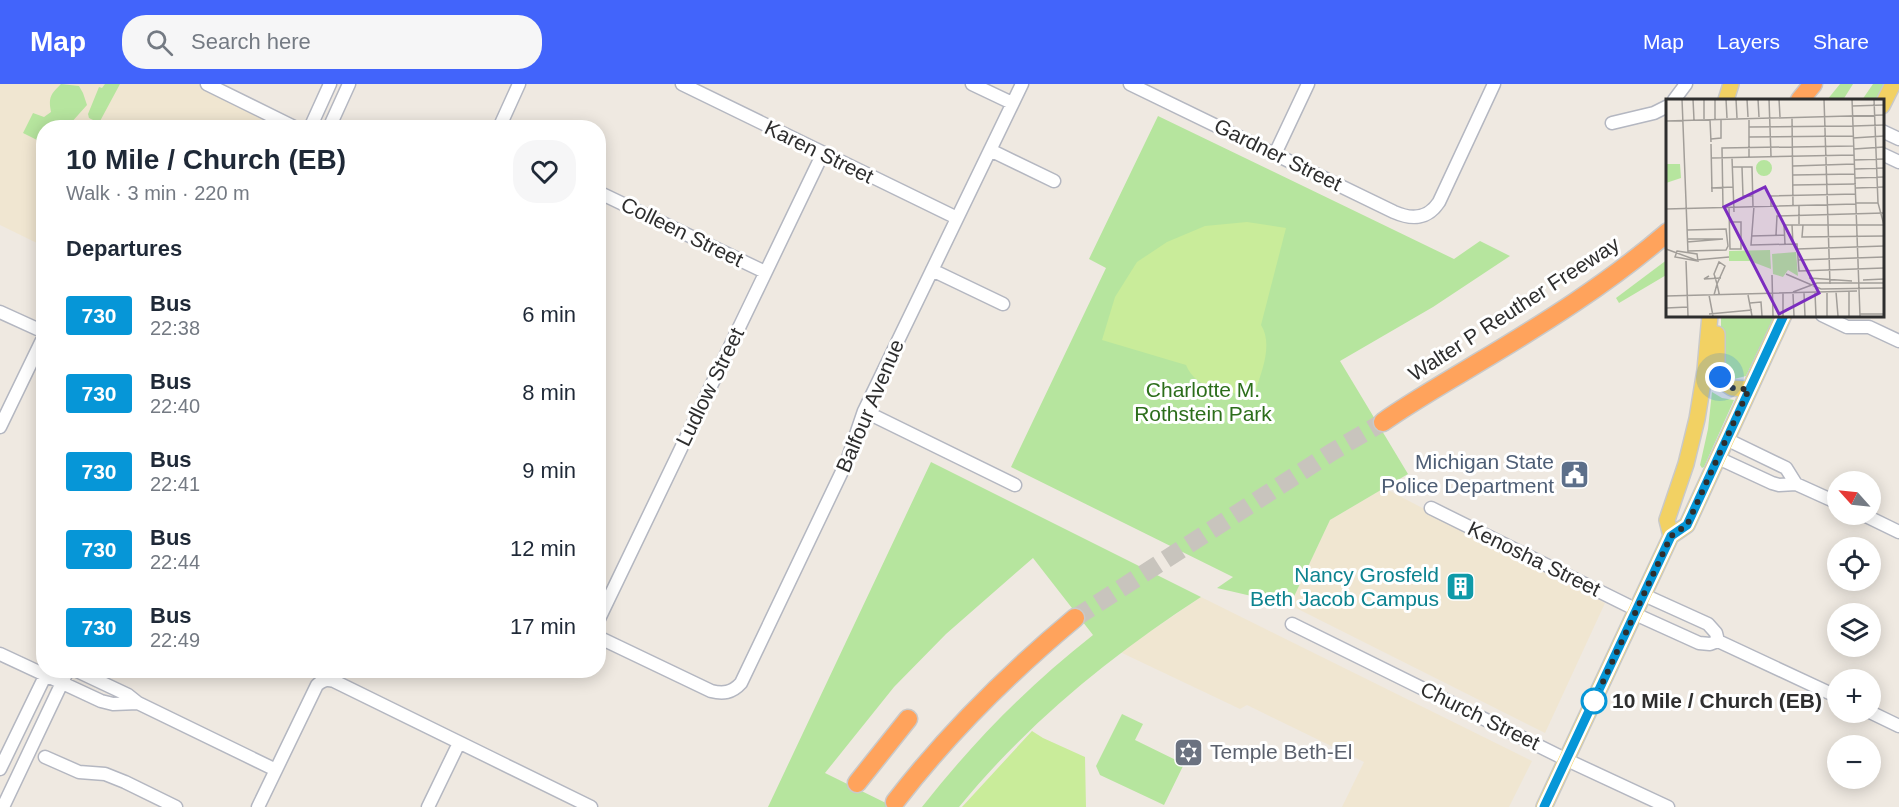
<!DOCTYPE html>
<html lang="en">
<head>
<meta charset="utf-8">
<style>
	body { margin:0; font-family:Helvetica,sans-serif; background:#f6f6f7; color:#1f2937; height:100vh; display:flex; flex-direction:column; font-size:22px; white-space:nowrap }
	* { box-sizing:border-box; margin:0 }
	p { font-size:20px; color:#747a83 }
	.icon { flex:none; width:33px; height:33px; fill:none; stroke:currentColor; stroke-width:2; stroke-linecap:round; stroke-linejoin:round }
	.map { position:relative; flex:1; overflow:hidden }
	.sheet { position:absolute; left:36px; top:36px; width:570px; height:558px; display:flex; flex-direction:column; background:#fff; border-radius:24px; box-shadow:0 3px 15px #0003 }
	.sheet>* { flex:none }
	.badge { padding:0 12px; border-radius:4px; font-size:21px; line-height:39px }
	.needle { width:39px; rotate:297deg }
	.controls { position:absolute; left:1827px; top:387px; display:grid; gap:12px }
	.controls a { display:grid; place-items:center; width:54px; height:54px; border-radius:50%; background:#fff; box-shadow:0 3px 15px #0003; font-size:30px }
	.you { position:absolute; width:30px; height:30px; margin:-15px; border:4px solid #fff; border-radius:50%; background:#1a73e8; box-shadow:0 0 0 9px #1a73e833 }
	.map>.badge { position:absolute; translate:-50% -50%; box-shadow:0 0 0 3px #fff }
	h2 { padding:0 30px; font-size:22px; line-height:54px }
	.round { display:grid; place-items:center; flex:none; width:63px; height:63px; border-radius:24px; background:#f6f6f7 }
	.head { display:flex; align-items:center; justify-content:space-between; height:102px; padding:0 30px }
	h1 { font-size:28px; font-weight:700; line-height:45px }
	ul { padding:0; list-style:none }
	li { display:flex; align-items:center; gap:18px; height:78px; padding:0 30px }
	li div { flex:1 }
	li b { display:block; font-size:22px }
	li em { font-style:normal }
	li .badge { min-width:66px; font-weight:700; text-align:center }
	header { display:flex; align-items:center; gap:36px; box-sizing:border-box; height:84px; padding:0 30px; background:#4264fb; color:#fff }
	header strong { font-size:28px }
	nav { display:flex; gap:33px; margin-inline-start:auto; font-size:21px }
	.search { width:420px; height:54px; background:#f6f6f7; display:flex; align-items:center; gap:15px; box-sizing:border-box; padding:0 21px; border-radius:24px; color:#747a83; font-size:22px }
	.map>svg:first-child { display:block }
	.education { fill:#f0e6d1 }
	.green { fill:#b6e59e }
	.pitch { fill:#c9ec9a }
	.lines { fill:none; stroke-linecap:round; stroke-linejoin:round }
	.highway-tunnel { stroke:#c8c4bd; stroke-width:18; stroke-dasharray:18 9; stroke-linecap:butt }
	.minor-casing { stroke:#b4b7c1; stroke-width:15 }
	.major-casing { stroke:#c9c9c9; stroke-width:18 }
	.highway-casing { stroke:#c9c9c9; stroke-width:21 }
	.minor { stroke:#fff; stroke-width:12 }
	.major { stroke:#f2d163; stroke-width:15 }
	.highway { stroke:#ffa35c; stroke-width:18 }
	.line-casing { stroke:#fff; stroke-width:14 }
	.line { stroke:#0696d7; stroke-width:9 }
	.walk { stroke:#2e2e2e; stroke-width:6; stroke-dasharray:0 10.8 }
	.stop-dot { fill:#fff; stroke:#0696d7; stroke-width:3 }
	.labels { text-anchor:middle; stroke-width:6; stroke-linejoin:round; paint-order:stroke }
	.street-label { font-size:21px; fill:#2e2e2e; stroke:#fff }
	.park-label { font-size:21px; fill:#2c6e1b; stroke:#fff }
	.service-label { font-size:21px; fill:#4e5e75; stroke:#fff; text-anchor:end }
	.culture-label { font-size:21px; fill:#0d838f; stroke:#fff; text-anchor:end }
	.stop-label { font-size:21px; font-weight:bold; fill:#2e2e2e; stroke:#fff; text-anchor:start }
	.worship-label { font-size:21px; fill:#5b616d; stroke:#fff; text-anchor:start }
	.inset-road { fill:none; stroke:#a29e99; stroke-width:1.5 }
	.view { fill:#7b2cbf; fill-opacity:0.15; stroke:#7b2cbf; stroke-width:3 }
	.inset-edge { fill:none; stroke:#2e2e2e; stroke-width:3 }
</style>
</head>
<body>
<header>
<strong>Map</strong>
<div class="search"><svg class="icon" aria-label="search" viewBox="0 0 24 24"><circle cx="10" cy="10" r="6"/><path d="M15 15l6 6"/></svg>Search here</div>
<nav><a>Map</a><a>Layers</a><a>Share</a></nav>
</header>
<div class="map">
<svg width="1899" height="723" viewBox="0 0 1899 723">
	<rect width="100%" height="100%" fill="#efe9e1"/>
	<path class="education" d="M0 0H207L293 43 44 44 43 162 0 141Z
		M1384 404 1605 519 1545 649 1290 521 1330 436Z
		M1201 513 1532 677 1509 723H1342L1364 678 1247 621 1240 625 1120 568Z"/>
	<path class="green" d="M61 0 79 2 83 9 87 21 70 40 76 43 44 44 43 59 23 49 33 29 44 33 51 28C48 13 51 10 61 0Z
		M105 0H120L99 39 89 34 88 30 99 3 102 4Z
		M1840 0H1853L1843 16H1827Z
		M1873 0H1884L1876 16H1862Z
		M1158 32 1454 175 1480 157 1510 172 1433 223 1340 277 1408 390 1330 436 1290 521 1217 504 1233 493 1011 383 1106 184 1089 175Z
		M1668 175V190L1619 219 1616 214Z
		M1721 231H1775L1746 292 1734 295 1725 289 1721 269Z
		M1712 308 1722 314 1734 316 1704 383 1702 384 1700 381 1708 345Z
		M931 378 1201 513C1110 572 1028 639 959 723H922C974 657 1027 603 1093 551L1033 474 946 550 894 603 825 689 894 723H768Z
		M1122 630 1143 640 1135 656 1184 680 1164 721 1100 691 1096 682Z"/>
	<path class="pitch" d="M1247 138 1286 144 1261 241C1273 260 1262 286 1256 306L1246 312C1221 305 1197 306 1186 281L1102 256 1115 213 1137 178 1167 158 1205 142Z
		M1032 647 1043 654 1085 673 1086 723H962Z"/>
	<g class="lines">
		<path class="highway-tunnel" d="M1075 534 1332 368 1383 338"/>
		<defs>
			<path id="minor" d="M207 0 296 44
				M682 0 957 134
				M972 0 1012 19
				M1130 0 1394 128C1412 136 1428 135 1439 118L1494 0
				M1674 16 1686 0
				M1612 39 1654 29 1668 22
				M310 44 330 0
				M329 44 349 0
				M499 44 519 0
				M1882 47 1899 55
				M990 66 1054 97
				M1275 70 1308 0
				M1882 70 1899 78
				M598 108 765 188
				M932 186 1003 220
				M0 228 44 248
				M1822 231 1847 243H1869L1899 257
				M864 327 1015 401
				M0 343 44 252
				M1726 355 1786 384 1796 400
				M1718 374 1772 399 1779 401 1796 400 1838 419
				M1431 424 1637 526
				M1862 430 1899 448
				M1644 511 1708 540 1716 549 1718 557
				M1635 530 1699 559 1710 560 1718 557 1838 613
				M598 537 823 69
				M1292 540 1567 676 1668 723
				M598 553 711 607C723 610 732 609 741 599L847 377 864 327 1022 0
				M0 570 101 617 113 620 138 619
				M75 586 128 611 138 619 276 686
				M1870 628 1899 642
				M45 673 79 688 105 690 125 698 176 723
				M0 685 48 586
				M3 723 68 586
				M258 723 317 601C323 596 326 595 334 597L591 723
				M428 723 459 659"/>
			<path id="major" d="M1726 16 1731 0
				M1882 22 1893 0
				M1717 250V280L1721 297 1732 304 1749 305
				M1671 452 1667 436 1686 380 1697 335 1705 286 1710 231
				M1544 723 1671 452 1687 441 1784 231"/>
			<path id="highway" d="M1800 16 1813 0
				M1383 338C1413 317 1445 299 1476 280 1543 240 1609 199 1668 148
				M857 699 908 635
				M895 718C948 649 1008 590 1075 534"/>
		</defs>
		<use href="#minor" class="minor-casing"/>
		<use href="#major" class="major-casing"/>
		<use href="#highway" class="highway-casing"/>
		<use href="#minor" class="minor"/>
		<use href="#major" class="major"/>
		<use href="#highway" class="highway"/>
	</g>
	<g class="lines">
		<defs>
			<path id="line" d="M1544 723 1671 452 1687 441 1784 231"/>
		</defs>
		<use href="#line" class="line-casing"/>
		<use href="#line" class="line"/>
		<path class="walk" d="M1594 617 1671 452 1687 441 1749 305C1737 305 1725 306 1720 293"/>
	</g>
	<defs>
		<symbol id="civic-square" viewBox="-11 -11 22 22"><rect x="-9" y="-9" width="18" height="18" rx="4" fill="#5c6f8a" stroke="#fff"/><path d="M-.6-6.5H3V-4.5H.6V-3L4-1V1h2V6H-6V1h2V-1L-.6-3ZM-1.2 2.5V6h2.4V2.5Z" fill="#fff"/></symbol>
		<symbol id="building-square" viewBox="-11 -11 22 22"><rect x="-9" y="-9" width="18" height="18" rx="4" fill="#0f9aa8" stroke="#fff"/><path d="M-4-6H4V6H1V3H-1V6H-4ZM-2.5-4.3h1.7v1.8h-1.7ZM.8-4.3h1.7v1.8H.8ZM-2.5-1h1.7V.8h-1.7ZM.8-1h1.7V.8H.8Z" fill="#fff"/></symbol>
		<symbol id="synagogue-square" viewBox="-11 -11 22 22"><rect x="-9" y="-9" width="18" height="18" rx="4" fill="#6b7280" stroke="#fff"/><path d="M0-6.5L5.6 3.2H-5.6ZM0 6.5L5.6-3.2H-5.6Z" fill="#fff"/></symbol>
	</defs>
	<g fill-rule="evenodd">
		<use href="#civic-square" x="1558" y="374" width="33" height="33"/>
		<use href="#building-square" x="1444" y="486" width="33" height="33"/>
		<use href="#synagogue-square" x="1172" y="652" width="33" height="33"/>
	</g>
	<circle class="stop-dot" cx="1594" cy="617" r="12"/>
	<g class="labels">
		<g class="street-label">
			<text transform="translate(819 68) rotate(26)" y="7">Karen Street</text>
			<text transform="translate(1278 71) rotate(26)" y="7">Gardner Street</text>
			<text transform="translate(682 148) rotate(26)" y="7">Colleen Street</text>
			<text transform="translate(1514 225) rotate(-33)" y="7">Walter P Reuther Freeway</text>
			<text transform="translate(710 303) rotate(-64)" y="7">Ludlow Street</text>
			<text transform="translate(870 322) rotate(-67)" y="7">Balfour Avenue</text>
			<text transform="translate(1534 475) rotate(26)" y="7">Kenosha Street</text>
			<text transform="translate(1480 632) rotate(26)" y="7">Church Street</text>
		</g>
		<g class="park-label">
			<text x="1203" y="313">Charlotte M.<tspan x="1203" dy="24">Rothstein Park</tspan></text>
		</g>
		<g class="service-label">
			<text x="1554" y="385">Michigan State<tspan x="1554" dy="24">Police Department</tspan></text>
		</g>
		<g class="culture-label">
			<text x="1439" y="498">Nancy Grosfeld<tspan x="1439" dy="24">Beth Jacob Campus</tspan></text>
		</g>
		<g class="stop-label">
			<text x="1612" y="624">10 Mile / Church (EB)</text>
		</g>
		<g class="worship-label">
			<text x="1210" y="675">Temple Beth-El</text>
		</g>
	</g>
	<g transform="translate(1666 15)">
		<rect width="218" height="218" fill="#efe9e1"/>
		<path d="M90 69a8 8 0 1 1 16 0a8 8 0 1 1-16 0ZM0 65H14L15 79 0 84ZM104 151 105 170 84 162H63V152ZM130 153 132 177 122 171 117 178 107 175 106 155Z" fill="#b6e59e"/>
		<path class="inset-road" d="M16 0 22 154M27 0 28 21M38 0V20M49 0V20M60 0 61 19M70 0 71 19M81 0 82 18M92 0 93 18M103 0 105 57M113 0 114 18M158 0 164 185M186 0 194 217M208 0 212 104 218 126M186 7 218 6M126 19 127 107M44 21 45 43M83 21V58M0 22 218 16M187 27 218 26M83 28 187 27M83 38 187 37M187 39 218 37M45 40 55 39V21M45 45 46 93M188 50 218 48M45 59 188 56M66 59 68 113M188 61 218 60M127 67 188 65M66 68H86L87 108M76 68 77 97H86M189 70 218 69M127 76 189 75M189 79 218 78M127 86 190 85M45 89 67 88M190 89 218 88M190 104H212M133 106V125M88 107 85 146 131 145 133 172 218 169M105 107V97L190 95M57 109 56 49 187 47M63 109 64 150H75V123H64M0 110 190 105M126 126 127 145M137 126 136 138 218 137M21 131 60 130 62 147 60 151 22 152M110 136 111 117 218 114M85 137 119 136M22 140H57M21 143 57 140M119 145 118 126H218M0 150 30 161 63 158M131 150 218 147M11 152 31 155 32 162 9 158ZM132 161 218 158M20 162 22 217M120 175 155 190 218 189M106 176 107 217M43 177 38 180 55 179M143 179 186 182M197 181 218 180M127 193 151 184H218M170 193 172 217M183 193V217M117 194V217M138 194 139 217M149 194 150 217M161 194V217M127 195 128 217M43 196 47 217M48 196 51 185 59 167 53 163 48 175 49 178 51 185 53 194V195M82 196 86 217M0 197 191 192M84 204 95 203 96 217M0 209 22 208M43 215 86 211M194 215H218"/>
		<path class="view" d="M99 88 153 194 113 215 58 108Z"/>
		<rect width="218" height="218" class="inset-edge"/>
	</g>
</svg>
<div class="controls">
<a><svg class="needle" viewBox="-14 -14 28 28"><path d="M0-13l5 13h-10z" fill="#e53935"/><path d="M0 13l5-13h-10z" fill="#747a83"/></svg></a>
<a><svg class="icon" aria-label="locate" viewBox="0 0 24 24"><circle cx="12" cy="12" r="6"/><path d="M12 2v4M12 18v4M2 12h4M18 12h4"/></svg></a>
<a><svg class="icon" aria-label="layers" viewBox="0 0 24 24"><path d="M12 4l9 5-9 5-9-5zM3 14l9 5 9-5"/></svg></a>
<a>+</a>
<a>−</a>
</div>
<div class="you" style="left:1720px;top:293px"></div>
<section class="sheet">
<div class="head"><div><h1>10 Mile / Church (EB)</h1><p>Walk · 3 min · 220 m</p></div><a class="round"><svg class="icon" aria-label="heart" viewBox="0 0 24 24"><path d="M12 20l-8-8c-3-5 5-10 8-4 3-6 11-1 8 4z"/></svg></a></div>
<h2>Departures</h2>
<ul>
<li><span class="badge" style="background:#0696d7;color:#fff">730</span><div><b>Bus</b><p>22:38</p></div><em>6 min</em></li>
<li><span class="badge" style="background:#0696d7;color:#fff">730</span><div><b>Bus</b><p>22:40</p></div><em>8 min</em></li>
<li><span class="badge" style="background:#0696d7;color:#fff">730</span><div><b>Bus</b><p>22:41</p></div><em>9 min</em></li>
<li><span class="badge" style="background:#0696d7;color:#fff">730</span><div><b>Bus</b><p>22:44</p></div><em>12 min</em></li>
<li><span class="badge" style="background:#0696d7;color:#fff">730</span><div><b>Bus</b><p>22:49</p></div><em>17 min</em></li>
</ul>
</section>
</div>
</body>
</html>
